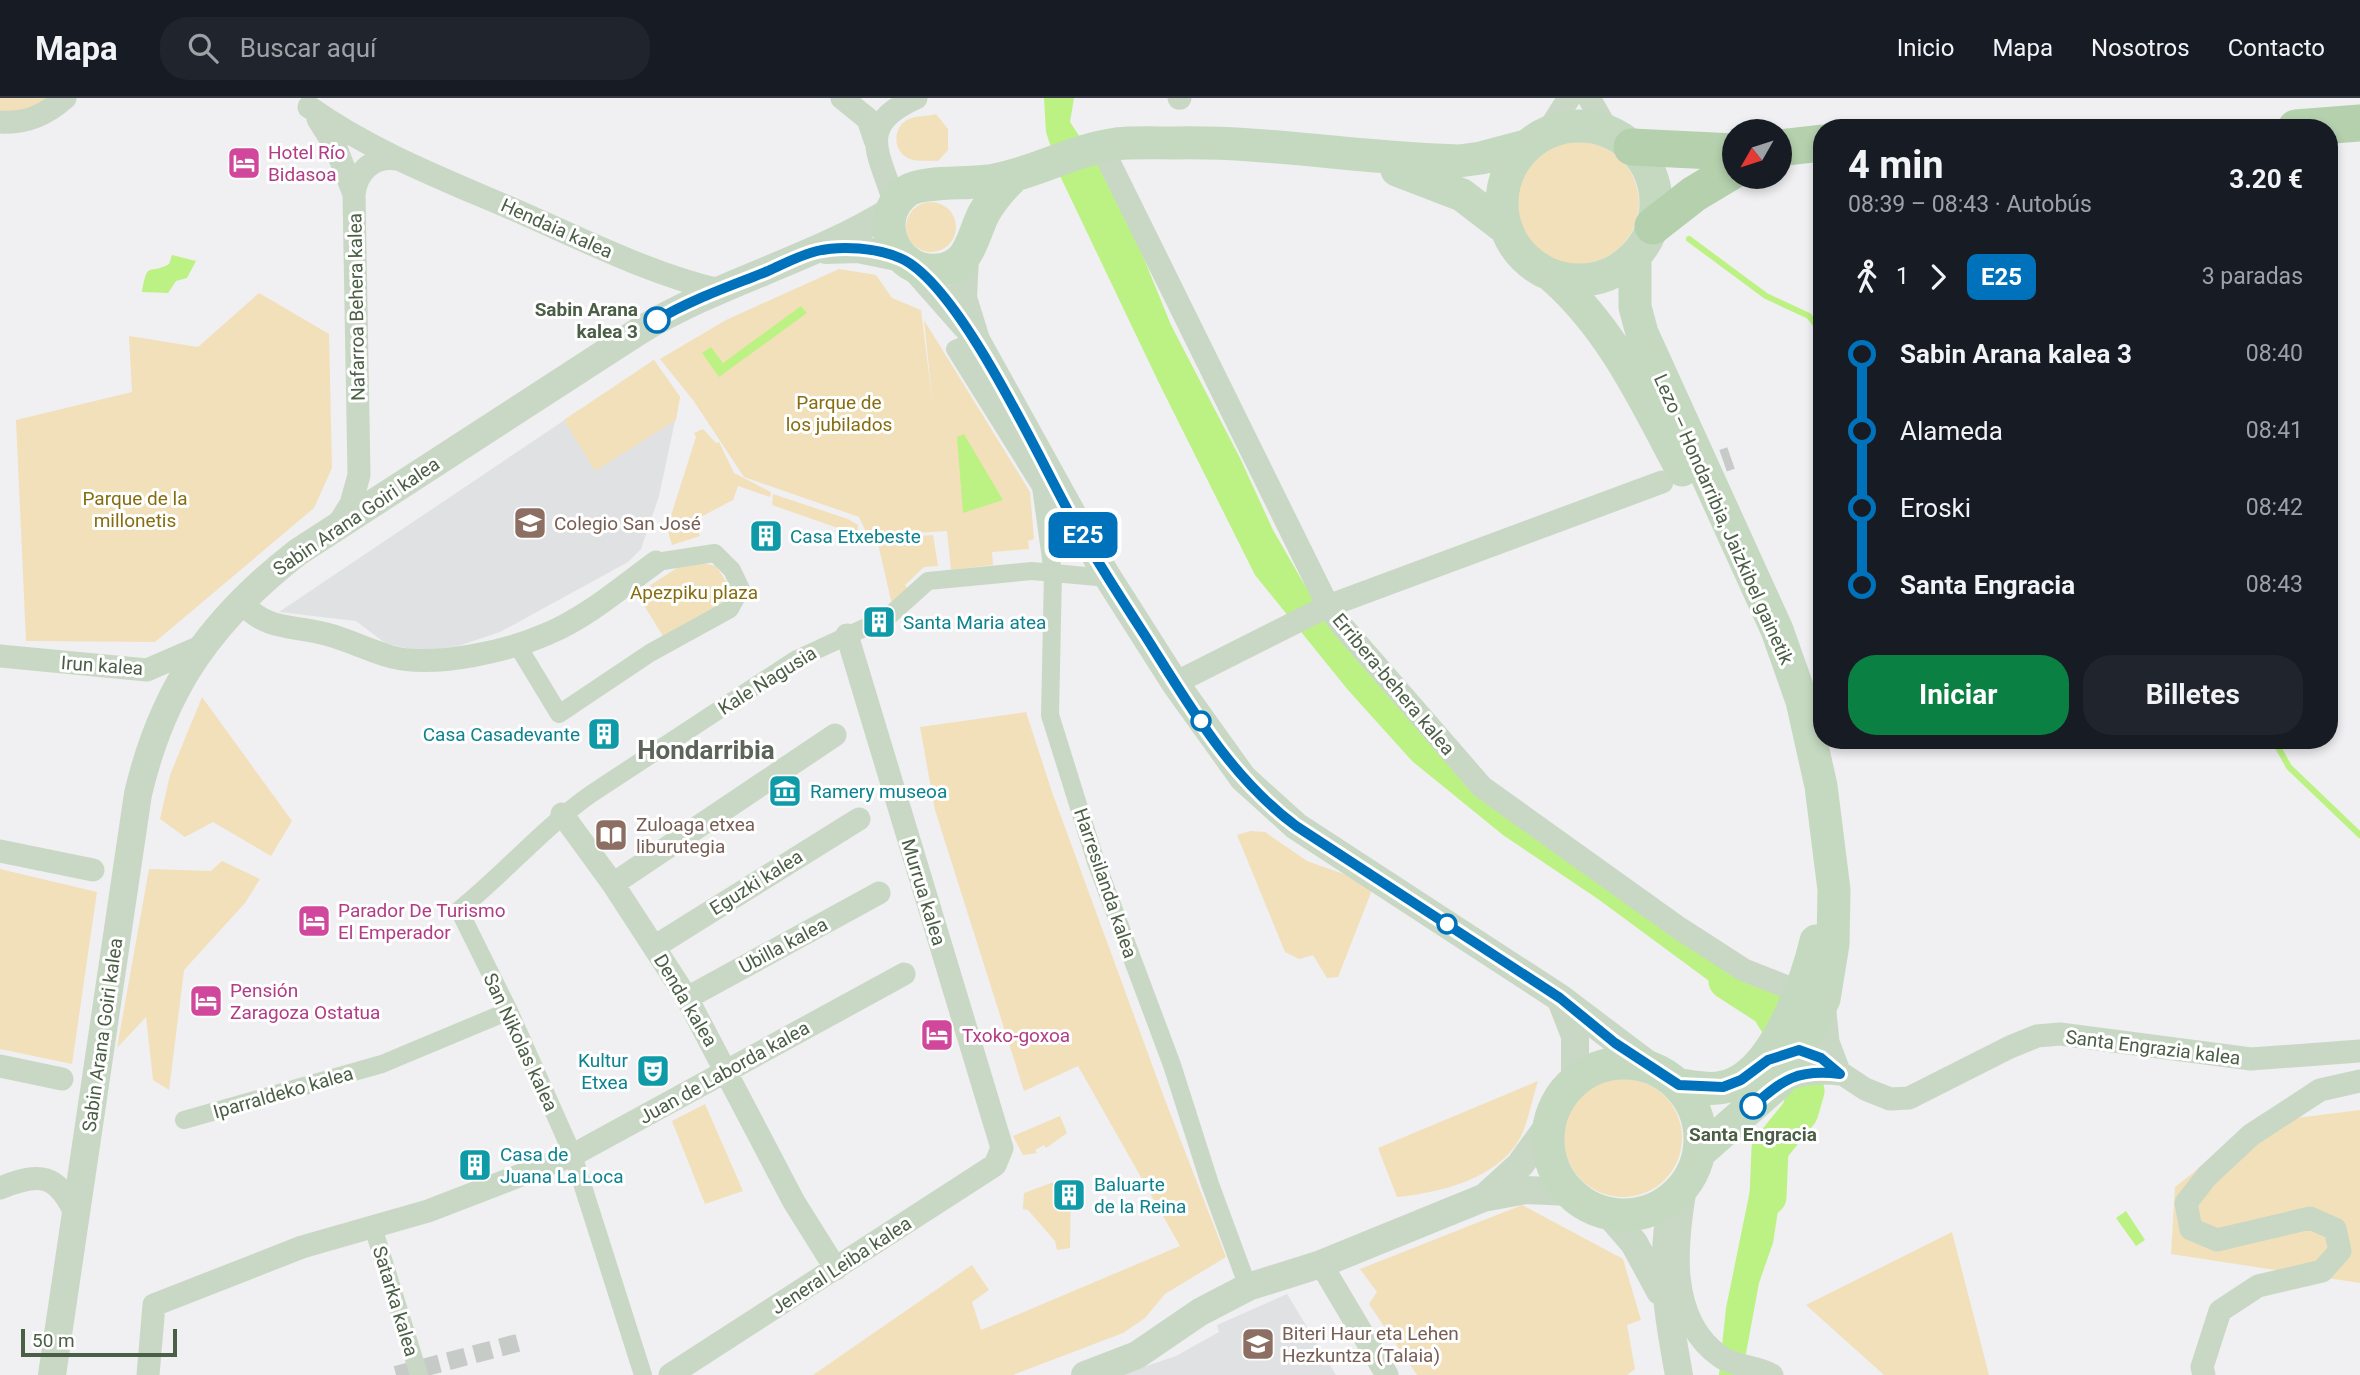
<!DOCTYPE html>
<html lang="es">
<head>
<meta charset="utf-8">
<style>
	body { margin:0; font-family:Roboto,sans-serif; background:#20242c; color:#f1f3f6; height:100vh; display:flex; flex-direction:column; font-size:26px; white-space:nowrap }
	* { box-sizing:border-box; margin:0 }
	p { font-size:23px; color:#9ea1a6 }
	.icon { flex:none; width:38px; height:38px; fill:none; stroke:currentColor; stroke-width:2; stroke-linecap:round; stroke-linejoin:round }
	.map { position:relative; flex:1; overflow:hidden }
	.sheet { position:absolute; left:1813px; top:21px; width:525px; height:630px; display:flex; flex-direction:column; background:#171b24; border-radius:28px; box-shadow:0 4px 10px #0003 }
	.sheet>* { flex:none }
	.badge { padding:0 14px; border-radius:10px; font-size:24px; line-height:46px }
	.needle { width:46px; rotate:231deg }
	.fabs { position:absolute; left:1722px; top:21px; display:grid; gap:14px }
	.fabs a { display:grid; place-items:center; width:70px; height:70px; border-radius:50%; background:#171b24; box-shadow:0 4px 10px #0003; font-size:35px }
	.scale { position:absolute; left:21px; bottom:18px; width:156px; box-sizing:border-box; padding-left:7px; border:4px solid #4b5e46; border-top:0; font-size:19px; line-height:24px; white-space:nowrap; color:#4b5e46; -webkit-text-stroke:5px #fff; paint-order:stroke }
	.map>.badge { position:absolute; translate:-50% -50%; box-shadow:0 0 0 4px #fff }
	.legs { display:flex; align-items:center; gap:10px; height:77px; padding:0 35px; font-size:23px }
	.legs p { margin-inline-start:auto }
	.overview { display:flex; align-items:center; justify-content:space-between; height:119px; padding:0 35px }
	h1 { font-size:38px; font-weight:700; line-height:52px }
	.action { display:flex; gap:14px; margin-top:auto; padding:14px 35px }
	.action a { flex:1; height:80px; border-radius:28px; background:#0b8043; color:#fff; font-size:28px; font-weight:700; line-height:80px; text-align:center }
	.action a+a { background:#20242c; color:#f1f3f6 }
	ul { padding:0 35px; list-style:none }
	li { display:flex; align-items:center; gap:24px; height:77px; font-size:26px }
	li i { display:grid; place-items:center; width:10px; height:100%; margin:0 9px; background:currentColor }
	li i::after { content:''; width:18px; height:18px; margin:-9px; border:5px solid; border-radius:50%; background:#171b24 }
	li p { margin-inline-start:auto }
	li:first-child i { background:linear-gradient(#0000 50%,currentColor 0) }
	li:last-child i { background:linear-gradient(currentColor 50%,#0000 0) }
	header { display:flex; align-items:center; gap:42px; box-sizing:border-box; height:98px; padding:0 35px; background:#171b24; border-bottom:2px solid #363941 }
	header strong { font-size:33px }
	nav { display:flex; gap:38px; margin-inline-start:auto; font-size:24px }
	.search { width:490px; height:63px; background:#20242c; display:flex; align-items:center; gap:18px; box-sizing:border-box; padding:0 24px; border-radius:28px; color:#9ea1a6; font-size:26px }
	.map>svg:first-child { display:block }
	.education { fill:#e0e1e3 }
	.green { fill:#f2e0ba }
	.water { fill:#bcf284 }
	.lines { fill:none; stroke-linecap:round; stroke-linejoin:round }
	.stream { stroke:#bcf284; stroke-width:6 }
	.river { stroke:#bcf284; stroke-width:37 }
	.pedestrian-tunnel { stroke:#c7cbc7; stroke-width:18; stroke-dasharray:18 9; stroke-linecap:butt }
	.minor-tunnel { stroke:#c7cbc7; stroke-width:23; stroke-dasharray:23 11; stroke-linecap:butt }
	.pedestrian { stroke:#c9d8c5; stroke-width:18 }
	.minor { stroke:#c9d8c5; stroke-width:23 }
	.tertiary { stroke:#c9d8c5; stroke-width:28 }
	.secondary { stroke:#c5d9c0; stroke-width:33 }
	.primary { stroke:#b4d0ad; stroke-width:37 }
	.line-1-casing { stroke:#fff; stroke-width:16 }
	.line-1 { stroke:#0072bc; stroke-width:10 }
	.stop-1-dot { fill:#fff; stroke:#0072bc; stroke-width:3.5 }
	.labels { text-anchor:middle; stroke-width:6; stroke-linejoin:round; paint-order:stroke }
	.hotel-label { font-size:19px; fill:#b23c85; stroke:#fff; text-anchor:start }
	.street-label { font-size:19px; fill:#4b5e46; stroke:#fff }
	.stop-label { font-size:19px; font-weight:bold; fill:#4b5e46; stroke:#fff; text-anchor:end }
	.park-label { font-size:19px; fill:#866d10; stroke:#fff }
	.education-label { font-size:19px; fill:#785e54; stroke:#fff; text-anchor:start }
	.culture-label { font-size:19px; fill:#0d838f; stroke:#fff; text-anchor:start }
	.district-label { font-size:26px; font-weight:bold; fill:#5d655b; stroke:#fff }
</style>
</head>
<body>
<header>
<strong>Mapa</strong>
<div class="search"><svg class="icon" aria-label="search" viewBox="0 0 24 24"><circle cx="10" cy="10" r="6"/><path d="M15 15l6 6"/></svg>Buscar aquí</div>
<nav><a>Inicio</a><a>Mapa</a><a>Nosotros</a><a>Contacto</a></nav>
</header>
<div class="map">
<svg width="2360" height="1277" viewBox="0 0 2360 1277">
	<rect width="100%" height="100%" fill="#f0eff2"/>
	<path class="education" d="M654 262 680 299 659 398 641 451 628 464 500 534 458 548 423 554 385 545 356 523 279 514Z
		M1287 1196 1336 1277H1120L1176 1258 1219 1234 1217 1227Z"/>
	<path class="green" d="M0 0H54L37 11 0 17Z
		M936 16 948 31V52L938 63C929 62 917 64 910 61 892 54 892 28 909 21 918 17 927 19 936 16Z
		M1517 105a61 61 0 1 1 122 0a61 61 0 1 1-122 0Z
		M906 129a25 25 0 1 1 50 0a25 25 0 1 1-50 0Z
		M839 171 876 177 892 200 921 212 933 309 924 222 1030 394 1034 441 1028 443 1029 451 992 454 993 467 951 472 947 433 868 438 859 419 744 379 693 302 660 261 726 222Z
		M259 195 329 236 332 370 314 410 155 544 26 543 16 322 132 294 129 238 198 249Z
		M654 262 680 299 676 322 595 373 564 322Z
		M703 331 716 345 719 344 734 375 771 394 770 399 738 388 733 402 695 422 700 438 672 447 667 430 696 339 694 335Z
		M773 396 848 421 858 427V437L772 407Z
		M933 437 938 468 924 469 905 487 908 491 892 507 877 441Z
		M689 462 716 468 733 494 725 510 666 543 637 496Z
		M202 599 292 723 271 758 213 724 185 739 160 721 170 677Z
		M1026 614 1052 694 1165 1002 1226 1159 1165 1196 1145 1220 1123 1235 1013 1277H813L972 1167 989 1192 972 1204 981 1232 1180 1148 1078 968 1024 993 935 712 920 629Z
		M1251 733 1265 734 1307 763 1374 787 1338 879 1327 880 1313 857 1299 861 1285 854 1237 737Z
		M222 763 260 781 245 805 184 872 169 992 153 982 146 919 117 950 149 771 211 773Z
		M0 771 97 794 72 966 0 951Z
		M1564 1040a59 59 0 1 1 118 0a59 59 0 1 1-118 0Z
		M1538 983C1533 998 1527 1028 1520 1040 1498 1081 1439 1095 1397 1099L1378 1050Z
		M705 1006 743 1093 705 1106 672 1023Z
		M2360 1012V1185L2171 1156 2175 1089 2256 1025Z
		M1060 1018 1067 1035 1046 1050 1044 1047 1035 1052 1037 1055 1023 1057 1013 1038Z
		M1059 1082 1071 1083 1070 1150 1057 1152 1055 1143 1028 1112 1023 1111 1024 1095Z
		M1522 1107 1623 1161 1641 1222 1627 1227 1635 1271 1627 1277H1417L1369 1206 1377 1194 1360 1171Z
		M1952 1134 1989 1277H1884L1806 1207Z"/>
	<path class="water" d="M1044 0H1074L1070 24 1118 97 1171 227 1240 360 1273 432 1304 486 1388 598 1457 672 1748 885 1775 900 1762 922 1598 801 1503 737 1412 663 1348 592 1255 477 1158 283 1061 80 1046 34Z
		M172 157 196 163 187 180 176 183 168 195 142 194C148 161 148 178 169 166Z
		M801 208 807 215 719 279 702 255 711 249 723 265Z
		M964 336 1003 402 963 415 957 339Z
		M1763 1047 1776 1056 1780 1100 1773 1145 1759 1185 1742 1277H1719L1726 1210 1755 1068Z
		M2126 1113 2145 1142 2136 1148 2116 1120Z"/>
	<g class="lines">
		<path class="stream" d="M1689 141 1766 198 1809 218 1822 235
			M2274 642 2289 669 2360 737"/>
		<path class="river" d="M1727 883 1769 910 1799 959 1806 993 1800 1014 1770 1051 1768 1099"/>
		<path class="pedestrian-tunnel" d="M396 1277 521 1244"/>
		<path class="minor-tunnel" d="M1691 374 1731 360"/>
		<path class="pedestrian" d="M976 242 955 251 1041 389 1053 475 1050 617 1096 764 1172 967 1210 1086 1248 1189
			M516 545 559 616 650 555 730 511 741 491 732 472 715 455 656 464
			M184 1022 382 966 509 913
			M373 1129 419 1277
			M643 1277 573 1057 509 913 459 812C505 775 543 730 591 696L795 562 888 519 928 483 1032 473 1097 479 1105 475"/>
		<path class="minor" d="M842 0 868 21 875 42
			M1179 0H1180
			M1589 0 1608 33
			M309 9C375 56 451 84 524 116 588 144 651 176 719 192
			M318 21 336 50 354 96 359 377 351 406 337 428
			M0 24C26 26 46 17 65 0
			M1548 33 1569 0
			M1108 62 1328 508 1343 529 1482 689 1679 830 1744 872 1800 894
			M354 96C357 73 373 58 397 61
			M895 107C881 57 853 28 916 0
			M240 503C266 533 291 527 326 536 349 542 370 553 392 559 435 570 509 553 549 535 587 519 623 488 656 464
			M0 558 147 572 200 549
			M1175 585 1328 508 1662 384
			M562 716 613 786 687 900 794 1104 836 1171
			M0 753 93 772
			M613 786 835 637
			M654 849 859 721
			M687 900 879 795
			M1824 904 1828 944 1839 973
			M1786 954 1808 953 1865 991 1890 1001 1909 1000 2010 949 2037 938 2060 936 2251 961 2360 953
			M0 968 62 981
			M1778 985C1799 976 1816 973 1840 976
			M1686 1087C1676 1143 1666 1221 1721 1259 1736 1269 1756 1268 1772 1277
			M0 1090C40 1074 57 1075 76 1117
			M1321 1166 1387 1277
			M148 1277 154 1207 302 1149 428 1113 573 1057 904 876
			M670 1277 995 1067 1002 1050 847 537
			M2204 1277 2202 1269 2220 1213 2258 1188 2322 1173 2340 1153 2335 1131 2310 1120 2217 1142 2191 1131 2186 1105 2207 1078 2251 1037 2320 992 2360 983"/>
		<path class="tertiary" d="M826 152 858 151 902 160
			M965 159 963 200 976 242 1105 475 1175 585 1243 680 1296 728 1560 900 1650 968
			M913 168 966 228
			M1561 902 1575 938V982
			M1486 1098 1520 1067 1549 1027
			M1673 1100C1659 1165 1667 1213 1679 1277
			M1608 1115 1634 1145 1660 1193
			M52 1277 138 696C163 589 212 521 298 454L639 233C719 184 812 162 892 112
			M1085 1277 1137 1257 1200 1214 1248 1189 1321 1166 1483 1100 1526 1092 1570 1094"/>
		<path class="secondary" d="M1502 105a77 77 0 1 1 154 0a77 77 0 1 1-154 0Z
			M1397 72 1462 97 1505 130
			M1014 78C1002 89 992 101 984 115 972 138 971 169 938 172 895 177 870 120 907 93 924 82 971 87 995 82 1037 74 1073 52 1116 46 1135 44 1155 45 1174 45 1271 43 1363 61 1459 63L1481 60 1526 48
			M1635 159V209L1642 235 1777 532 1802 603 1821 688 1834 792 1833 846 1824 901 1799 952 1778 985 1700 1054
			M1553 179C1613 232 1645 303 1682 372
			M1548 1041a76 76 0 1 1 152 0a76 76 0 1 1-152 0Z
			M1679 987C1696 989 1716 994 1733 986 1776 968 1806 885 1816 843"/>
		<path class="primary" d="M2296 30 2360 25
			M1632 49 1734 54
			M1780 50 1822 45
			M1653 128 1694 96 1734 72"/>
	</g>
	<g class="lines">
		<defs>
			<path id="line-1" d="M657 222C692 201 731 188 768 173 784 166 800 157 817 153 842 147 877 150 900 160 959 185 1038 359 1071 418 1094 459 1120 499 1146 539 1189 607 1230 679 1296 728L1560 900 1615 945 1679 987 1723 989 1741 982 1768 962 1799 952 1821 960 1840 976C1798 971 1783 981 1753 1008"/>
		</defs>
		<use href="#line-1" class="line-1-casing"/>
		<use href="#line-1" class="line-1"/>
	</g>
	<defs>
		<symbol id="hotel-square" viewBox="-11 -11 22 22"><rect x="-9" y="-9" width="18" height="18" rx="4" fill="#d1479c" stroke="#fff"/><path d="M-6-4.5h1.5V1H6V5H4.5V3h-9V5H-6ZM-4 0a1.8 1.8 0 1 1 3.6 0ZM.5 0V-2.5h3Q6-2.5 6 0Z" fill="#fff"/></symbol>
		<symbol id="school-square" viewBox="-11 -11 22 22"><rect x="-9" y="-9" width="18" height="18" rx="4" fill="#8d6e63" stroke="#fff"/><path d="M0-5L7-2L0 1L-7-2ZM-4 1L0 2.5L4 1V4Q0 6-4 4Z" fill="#fff"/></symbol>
		<symbol id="building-square" viewBox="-11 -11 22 22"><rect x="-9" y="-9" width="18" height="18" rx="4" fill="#0f9aa8" stroke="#fff"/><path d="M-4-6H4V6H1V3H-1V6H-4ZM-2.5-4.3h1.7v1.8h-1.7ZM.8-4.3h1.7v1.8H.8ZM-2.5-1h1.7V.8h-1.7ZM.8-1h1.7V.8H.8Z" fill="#fff"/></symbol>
		<symbol id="museum-square" viewBox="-11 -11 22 22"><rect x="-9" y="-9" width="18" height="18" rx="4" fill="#0f9aa8" stroke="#fff"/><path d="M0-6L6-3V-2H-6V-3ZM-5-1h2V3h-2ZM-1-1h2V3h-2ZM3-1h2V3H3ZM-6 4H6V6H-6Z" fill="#fff"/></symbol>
		<symbol id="library-square" viewBox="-11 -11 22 22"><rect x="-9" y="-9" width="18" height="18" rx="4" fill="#8d6e63" stroke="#fff"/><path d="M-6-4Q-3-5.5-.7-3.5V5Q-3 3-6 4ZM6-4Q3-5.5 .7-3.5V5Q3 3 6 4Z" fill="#fff"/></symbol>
		<symbol id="theatre-square" viewBox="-11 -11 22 22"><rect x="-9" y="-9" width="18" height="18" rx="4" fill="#0f9aa8" stroke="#fff"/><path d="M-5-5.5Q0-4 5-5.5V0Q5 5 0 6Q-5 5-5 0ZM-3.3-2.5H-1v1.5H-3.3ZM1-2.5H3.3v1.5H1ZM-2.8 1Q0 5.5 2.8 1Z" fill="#fff"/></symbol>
	</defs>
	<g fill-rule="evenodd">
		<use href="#hotel-square" x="225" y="46" width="38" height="38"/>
		<use href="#school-square" x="511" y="406" width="38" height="38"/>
		<use href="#building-square" x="747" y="419" width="38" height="38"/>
		<use href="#building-square" x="860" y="505" width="38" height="38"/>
		<use href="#building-square" x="585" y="617" width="38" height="38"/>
		<use href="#museum-square" x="766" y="674" width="38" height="38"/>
		<use href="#library-square" x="592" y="718" width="38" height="38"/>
		<use href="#hotel-square" x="295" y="804" width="38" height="38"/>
		<use href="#hotel-square" x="187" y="884" width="38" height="38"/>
		<use href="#hotel-square" x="918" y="918" width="38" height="38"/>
		<use href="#theatre-square" x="634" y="954" width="38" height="38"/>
		<use href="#building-square" x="456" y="1048" width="38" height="38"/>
		<use href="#building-square" x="1050" y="1078" width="38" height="38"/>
		<use href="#school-square" x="1239" y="1227" width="38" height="38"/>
	</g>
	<g class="stop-1-dot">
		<circle cx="657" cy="222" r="12"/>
		<circle cx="1201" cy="623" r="9"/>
		<circle cx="1447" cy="826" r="9"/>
		<circle cx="1753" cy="1008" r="12"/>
	</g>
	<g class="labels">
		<g class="hotel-label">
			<text x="268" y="61">Hotel Río<tspan x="268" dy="22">Bidasoa</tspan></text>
			<text x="338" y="819">Parador De Turismo<tspan x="338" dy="22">El Emperador</tspan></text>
			<text x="230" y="899">Pensión<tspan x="230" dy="22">Zaragoza Ostatua</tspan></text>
			<text x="962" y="944">Txoko-goxoa</text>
		</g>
		<g class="street-label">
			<text transform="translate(557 130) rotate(24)" y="7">Hendaia kalea</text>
			<text transform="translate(356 209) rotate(-91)" y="7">Nafarroa Behera kalea</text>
			<text transform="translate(356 418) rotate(-34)" y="7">Sabin Arana Goiri kalea</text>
			<text transform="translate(1724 421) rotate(66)" y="7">Lezo – Hondarribia, Jaizkibel gainetik</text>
			<text transform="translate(102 567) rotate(4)" y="7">Irun kalea</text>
			<text transform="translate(767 582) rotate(-32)" y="7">Kale Nagusia</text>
			<text transform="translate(1394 586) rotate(50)" y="7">Erribera-behera kalea</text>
			<text transform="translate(756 784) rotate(-32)" y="7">Eguzki kalea</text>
			<text transform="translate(1106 785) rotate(71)" y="7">Harresilanda kalea</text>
			<text transform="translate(924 794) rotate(73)" y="7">Murrua kalea</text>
			<text transform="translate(783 847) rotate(-28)" y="7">Ubilla kalea</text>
			<text transform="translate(686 902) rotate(59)" y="7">Denda kalea</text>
			<text transform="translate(102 937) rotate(-82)" y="7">Sabin Arana Goiri kalea</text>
			<text transform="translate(521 944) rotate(65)" y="7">San Nikolas kalea</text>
			<text transform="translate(2153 949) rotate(7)" y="7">Santa Engrazia kalea</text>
			<text transform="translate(724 974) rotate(-29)" y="7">Juan de Laborda kalea</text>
			<text transform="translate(283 994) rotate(-16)" y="7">Iparraldeko kalea</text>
			<text transform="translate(841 1167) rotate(-33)" y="7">Jeneral Leiba kalea</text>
			<text transform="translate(396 1203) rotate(73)" y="7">Satarka kalea</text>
		</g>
		<g class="stop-label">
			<text x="638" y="218">Sabin Arana<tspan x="638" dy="22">kalea 3</tspan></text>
			<text x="1753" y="1043" text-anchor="middle">Santa Engracia</text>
		</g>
		<g class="park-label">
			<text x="839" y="311">Parque de<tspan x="839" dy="22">los jubilados</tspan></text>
			<text x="135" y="407">Parque de la<tspan x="135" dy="22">millonetis</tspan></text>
			<text x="694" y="501">Apezpiku plaza</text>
		</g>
		<g class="education-label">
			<text x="554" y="432">Colegio San José</text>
			<text x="636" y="733">Zuloaga etxea<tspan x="636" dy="22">liburutegia</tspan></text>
			<text x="1282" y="1242">Biteri Haur eta Lehen<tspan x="1282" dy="22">Hezkuntza (Talaia)</tspan></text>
		</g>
		<g class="culture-label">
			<text x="790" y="445">Casa Etxebeste</text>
			<text x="903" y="531">Santa Maria atea</text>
			<text x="580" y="643" text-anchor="end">Casa Casadevante</text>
			<text x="810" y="700">Ramery museoa</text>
			<text x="628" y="969" text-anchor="end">Kultur<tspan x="628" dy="22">Etxea</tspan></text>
			<text x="500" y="1063">Casa de<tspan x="500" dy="22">Juana La Loca</tspan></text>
			<text x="1094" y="1093">Baluarte<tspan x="1094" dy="22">de la Reina</tspan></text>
		</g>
		<g class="district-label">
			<text x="706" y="661">Hondarribia</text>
		</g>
	</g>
</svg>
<div class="fabs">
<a><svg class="needle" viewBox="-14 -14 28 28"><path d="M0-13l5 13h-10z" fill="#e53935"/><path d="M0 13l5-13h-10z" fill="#9ea1a6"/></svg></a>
</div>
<div class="scale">50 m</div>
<b class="badge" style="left:1083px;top:437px;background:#0072bc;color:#fff">E25</b>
<section class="sheet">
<div class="overview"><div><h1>4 min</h1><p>08:39 – 08:43 · Autobús</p></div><b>3.20 €</b></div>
<div class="legs"><svg class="icon" aria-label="walk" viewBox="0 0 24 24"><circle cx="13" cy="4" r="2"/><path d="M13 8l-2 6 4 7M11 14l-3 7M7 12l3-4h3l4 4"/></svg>1<svg class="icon" aria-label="forward" viewBox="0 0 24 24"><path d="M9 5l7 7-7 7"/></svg><b class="badge" style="background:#0072bc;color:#fff">E25</b><p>3 paradas</p></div>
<ul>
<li><i style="color:#0072bc"></i><b>Sabin Arana kalea 3</b><p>08:40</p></li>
<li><i style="color:#0072bc"></i><span>Alameda</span><p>08:41</p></li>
<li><i style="color:#0072bc"></i><span>Eroski</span><p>08:42</p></li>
<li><i style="color:#0072bc"></i><b>Santa Engracia</b><p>08:43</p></li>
</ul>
<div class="action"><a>Iniciar</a><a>Billetes</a></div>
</section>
</div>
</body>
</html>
